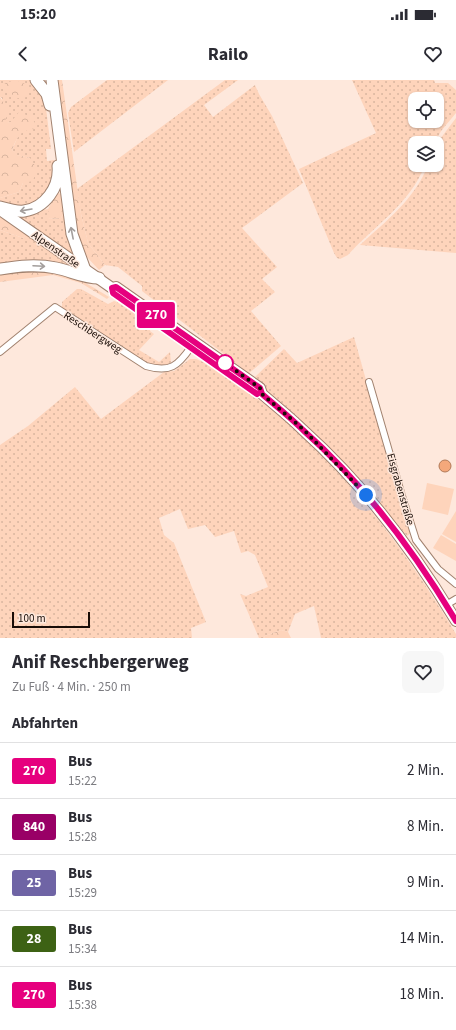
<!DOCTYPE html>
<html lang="de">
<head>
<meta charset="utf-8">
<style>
	body { margin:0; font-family:"Source Sans 3",sans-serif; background:#f7f7f7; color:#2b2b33; height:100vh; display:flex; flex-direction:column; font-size:15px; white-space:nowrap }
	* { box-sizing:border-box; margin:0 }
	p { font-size:13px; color:#7c7c81 }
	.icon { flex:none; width:22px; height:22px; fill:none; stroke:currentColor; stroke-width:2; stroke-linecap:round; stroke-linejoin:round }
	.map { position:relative; height:558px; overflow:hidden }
	.side { display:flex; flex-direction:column; background:#fff; flex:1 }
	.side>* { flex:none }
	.badge { padding:0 8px; border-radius:3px; font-size:14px; line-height:26px }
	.fabs { position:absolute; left:408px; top:12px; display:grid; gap:8px }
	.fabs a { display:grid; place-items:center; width:36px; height:36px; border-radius:8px; background:#fff; box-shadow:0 1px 3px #0004; font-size:20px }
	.scale { position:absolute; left:12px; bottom:10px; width:78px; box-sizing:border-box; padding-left:4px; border:2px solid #190d07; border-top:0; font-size:11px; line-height:14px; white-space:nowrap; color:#190d07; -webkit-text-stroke:3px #fee8dc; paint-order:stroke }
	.you { position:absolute; width:20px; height:20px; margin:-10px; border:3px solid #fff; border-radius:50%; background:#1a73e8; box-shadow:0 0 0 6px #1a73e833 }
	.map>.badge { position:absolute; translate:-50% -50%; box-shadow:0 0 0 2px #fff }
	h2 { padding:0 12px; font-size:15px; line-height:36px }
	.round { display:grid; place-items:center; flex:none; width:42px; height:42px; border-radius:8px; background:#f7f7f7 }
	.summary { display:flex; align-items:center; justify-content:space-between; height:68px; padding:0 12px }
	h1 { font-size:19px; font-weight:700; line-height:30px }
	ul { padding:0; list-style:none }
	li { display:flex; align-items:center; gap:12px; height:56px; padding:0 12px; border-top:1px solid #e1e1e2 }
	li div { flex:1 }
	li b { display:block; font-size:15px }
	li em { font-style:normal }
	li .badge { min-width:44px; font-weight:700; text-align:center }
	.status { display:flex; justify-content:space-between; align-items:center; height:28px; padding:0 20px; background:#fff; direction:ltr }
	.status svg { height:11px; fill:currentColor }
	header { display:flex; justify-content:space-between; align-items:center; height:52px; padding:0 12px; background:#fff; font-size:18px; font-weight:700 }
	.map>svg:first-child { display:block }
	.grass { fill:url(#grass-dots); fill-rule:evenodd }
	.forest { fill:url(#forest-crowns) }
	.park { fill:#fed4bb }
	.water { fill:#f4a87b; stroke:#b27a58 }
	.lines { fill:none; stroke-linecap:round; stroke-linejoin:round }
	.minor-casing { stroke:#a1826f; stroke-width:8 }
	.primary-casing { stroke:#a1826f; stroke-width:12 }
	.motorway-casing { stroke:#a1826f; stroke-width:13 }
	.minor { stroke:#fff; stroke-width:6 }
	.primary { stroke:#fff; stroke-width:10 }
	.motorway { stroke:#fff; stroke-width:11 }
	.oneway { stroke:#a39e9c }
	.line-casing { stroke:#fff; stroke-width:9 }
	.line { stroke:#e6007e; stroke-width:6 }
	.walk { stroke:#190d07; stroke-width:4; stroke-dasharray:0 7.2 }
	.stop-dot { fill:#fff; stroke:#e6007e; stroke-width:2 }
	.labels { text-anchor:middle; stroke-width:3; stroke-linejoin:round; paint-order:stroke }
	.street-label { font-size:11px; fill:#190d07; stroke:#fee8dc }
</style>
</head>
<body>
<div class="status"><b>15:20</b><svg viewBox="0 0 49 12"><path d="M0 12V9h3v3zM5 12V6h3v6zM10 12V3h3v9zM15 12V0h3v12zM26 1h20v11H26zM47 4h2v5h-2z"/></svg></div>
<header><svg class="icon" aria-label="back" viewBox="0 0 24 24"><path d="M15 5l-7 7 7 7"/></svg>Railo<svg class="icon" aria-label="heart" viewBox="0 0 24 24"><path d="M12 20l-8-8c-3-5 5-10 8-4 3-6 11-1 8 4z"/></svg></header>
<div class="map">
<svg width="456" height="558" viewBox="0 0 456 558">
	<defs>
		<pattern id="grass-dots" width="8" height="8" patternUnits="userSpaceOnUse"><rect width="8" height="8" fill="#fed4bb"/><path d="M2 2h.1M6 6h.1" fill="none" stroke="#d9b59f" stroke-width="1.8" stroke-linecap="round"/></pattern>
		<pattern id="forest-crowns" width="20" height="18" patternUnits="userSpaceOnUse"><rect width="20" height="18" fill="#fed4bb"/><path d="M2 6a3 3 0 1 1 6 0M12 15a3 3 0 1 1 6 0" fill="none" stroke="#d9b59f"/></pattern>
	</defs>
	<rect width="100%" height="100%" fill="#fee8dc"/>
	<path class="grass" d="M0 0H31L45 20 51 69H46L47 81 54 80C55 115 36 138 0 122V118L19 112 23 103 30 78 16 75 12 70 18 56 23 51 11 42 4 44 2 18 0 17Z
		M107 0H168L74 72 68 33 71 27Z
		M225 0H238L204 25 213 37 255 5 259 14 272 36 303 103 242 148 277 187 262 199 275 212 251 231 281 266 247 295 242 288 142 211V206L118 187 105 185 88 163 81 134 77 109Z
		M352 0H434L435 3H448L456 10V33L441 51 435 63H415V85H425C410 124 375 145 348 175L340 179 337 178 334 173 299 89 376 53ZM415 19H437V41H415Z
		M456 38V173L360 165C386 141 415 119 428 85H437V63Z
		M48 129V139L61 138 64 132 76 177 14 133H27Z
		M0 150 23 158 26 154 81 192 0 186Z
		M77 209H81L83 212 112 227 117 222 152 245 150 251 154 254 139 270 159 282 170 272 171 283C159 287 151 285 140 280L62 228V222Z
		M354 257 397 411 411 453 407 456C360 399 311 347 254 301L255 297 284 269 297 283Z
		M190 279H196L203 282C224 296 245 310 266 325 283 337 298 353 313 367 370 423 415 486 456 554V558H321L314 526 295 534 288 552 281 550 265 556 264 558H259L240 514 246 516 268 507 255 475 248 471 241 473 234 451 215 457 205 445 188 449 180 429 159 438 164 455 174 463 206 542 191 548 192 558H0V365L28 346 75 307 101 339 164 292 174 291Z"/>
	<path class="forest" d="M16 0 25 4 30 11 27 17 12 19V14L3 8 5 3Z
		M57 0H62L81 134 88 163 105 185 99 190 86 176 78 160Z
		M0 17 8 29 5 43 11 42 19 32 31 37 35 43 33 49C19 51 17 58 12 70L17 75 30 78C37 86 36 92 33 101L23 103 19 112 0 118Z
		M57 113 62 114 64 132 61 138 48 139V129Z
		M0 137 26 154 23 158 0 150Z
		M39 190C72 195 81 199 109 217L107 219 81 203 53 195 0 202V193Z
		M81 209 108 224 114 221 117 222 112 227 108 228 83 212Z
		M281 550 288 552 291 558H264L265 556Z"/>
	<path class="park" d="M427 403 454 409 448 435 422 429Z
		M456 431V462L442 454Z
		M441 455 456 464V481L433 468Z"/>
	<path class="water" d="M439 386a6 6 0 1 1 12 0a6 6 0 1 1-12 0Z"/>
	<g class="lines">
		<defs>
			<path id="minor" d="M0 272 55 227 146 286C170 293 178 286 191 267
				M369 302 402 416 416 460 438 489 456 504
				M446 525 456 519"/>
			<path id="primary" d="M0 130 112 208 116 207 260 308 262 314C276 326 290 337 303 350 364 405 414 471 456 541"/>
			<path id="motorway" d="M36 0 47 14 50 25
				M52 0 72 154 85 190
				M0 127C7 129 17 132 24 131 45 128 60 107 58 86
				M0 189C19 186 37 184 56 188 71 191 83 198 99 198"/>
		</defs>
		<use href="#minor" class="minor-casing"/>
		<use href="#primary" class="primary-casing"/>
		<use href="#motorway" class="motorway-casing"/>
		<use href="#minor" class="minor"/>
		<use href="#primary" class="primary"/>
		<use href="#motorway" class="motorway"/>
	</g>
	<defs><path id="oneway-shaft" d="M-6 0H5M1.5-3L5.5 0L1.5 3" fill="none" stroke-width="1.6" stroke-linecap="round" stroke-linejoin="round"/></defs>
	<g class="oneway">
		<use href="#oneway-shaft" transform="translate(26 130) rotate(170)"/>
		<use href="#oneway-shaft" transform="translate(72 153) rotate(-101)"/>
		<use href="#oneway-shaft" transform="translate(39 186) rotate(3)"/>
	</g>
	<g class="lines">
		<defs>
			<path id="line" d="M257 314 113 213 112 208 116 207 260 308 262 314C276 326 290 337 303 350 364 404 414 471 456 541"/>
		</defs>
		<use href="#line" class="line-casing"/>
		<use href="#line" class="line"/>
		<path class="walk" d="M225 283 260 308 262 314 304 350 366 415"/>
	</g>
	<circle class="stop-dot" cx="225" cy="283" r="8"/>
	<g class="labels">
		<g class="street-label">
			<text transform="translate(56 169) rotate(35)" y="4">Alpenstraße</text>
			<text transform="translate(93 252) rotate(33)" y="4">Reschbergweg</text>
			<text transform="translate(401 409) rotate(74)" y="4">Eisgrabenstraße</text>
		</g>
	</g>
</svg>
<div class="fabs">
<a><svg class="icon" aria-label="locate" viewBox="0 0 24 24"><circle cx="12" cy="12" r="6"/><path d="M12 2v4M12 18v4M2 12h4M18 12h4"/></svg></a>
<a><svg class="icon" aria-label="layers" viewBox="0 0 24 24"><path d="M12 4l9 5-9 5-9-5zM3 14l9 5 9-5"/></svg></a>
</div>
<div class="scale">100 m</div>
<div class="you" style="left:366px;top:415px"></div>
<b class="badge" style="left:156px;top:235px;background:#e6007e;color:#fff">270</b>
</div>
<section class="side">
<div class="summary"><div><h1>Anif Reschbergerweg</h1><p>Zu Fuß · 4 Min. · 250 m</p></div><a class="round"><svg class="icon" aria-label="heart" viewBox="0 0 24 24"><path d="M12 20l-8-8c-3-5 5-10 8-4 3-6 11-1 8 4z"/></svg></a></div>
<h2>Abfahrten</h2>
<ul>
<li><span class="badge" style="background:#e6007e;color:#fff">270</span><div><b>Bus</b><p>15:22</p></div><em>2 Min.</em></li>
<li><span class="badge" style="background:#906;color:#fff">840</span><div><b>Bus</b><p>15:28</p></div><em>8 Min.</em></li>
<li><span class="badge" style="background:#6f64a5;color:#fff">25</span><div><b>Bus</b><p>15:29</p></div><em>9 Min.</em></li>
<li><span class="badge" style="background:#3d6214;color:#fff">28</span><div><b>Bus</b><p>15:34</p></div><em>14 Min.</em></li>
<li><span class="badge" style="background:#e6007e;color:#fff">270</span><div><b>Bus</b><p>15:38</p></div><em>18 Min.</em></li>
</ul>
</section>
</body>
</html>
